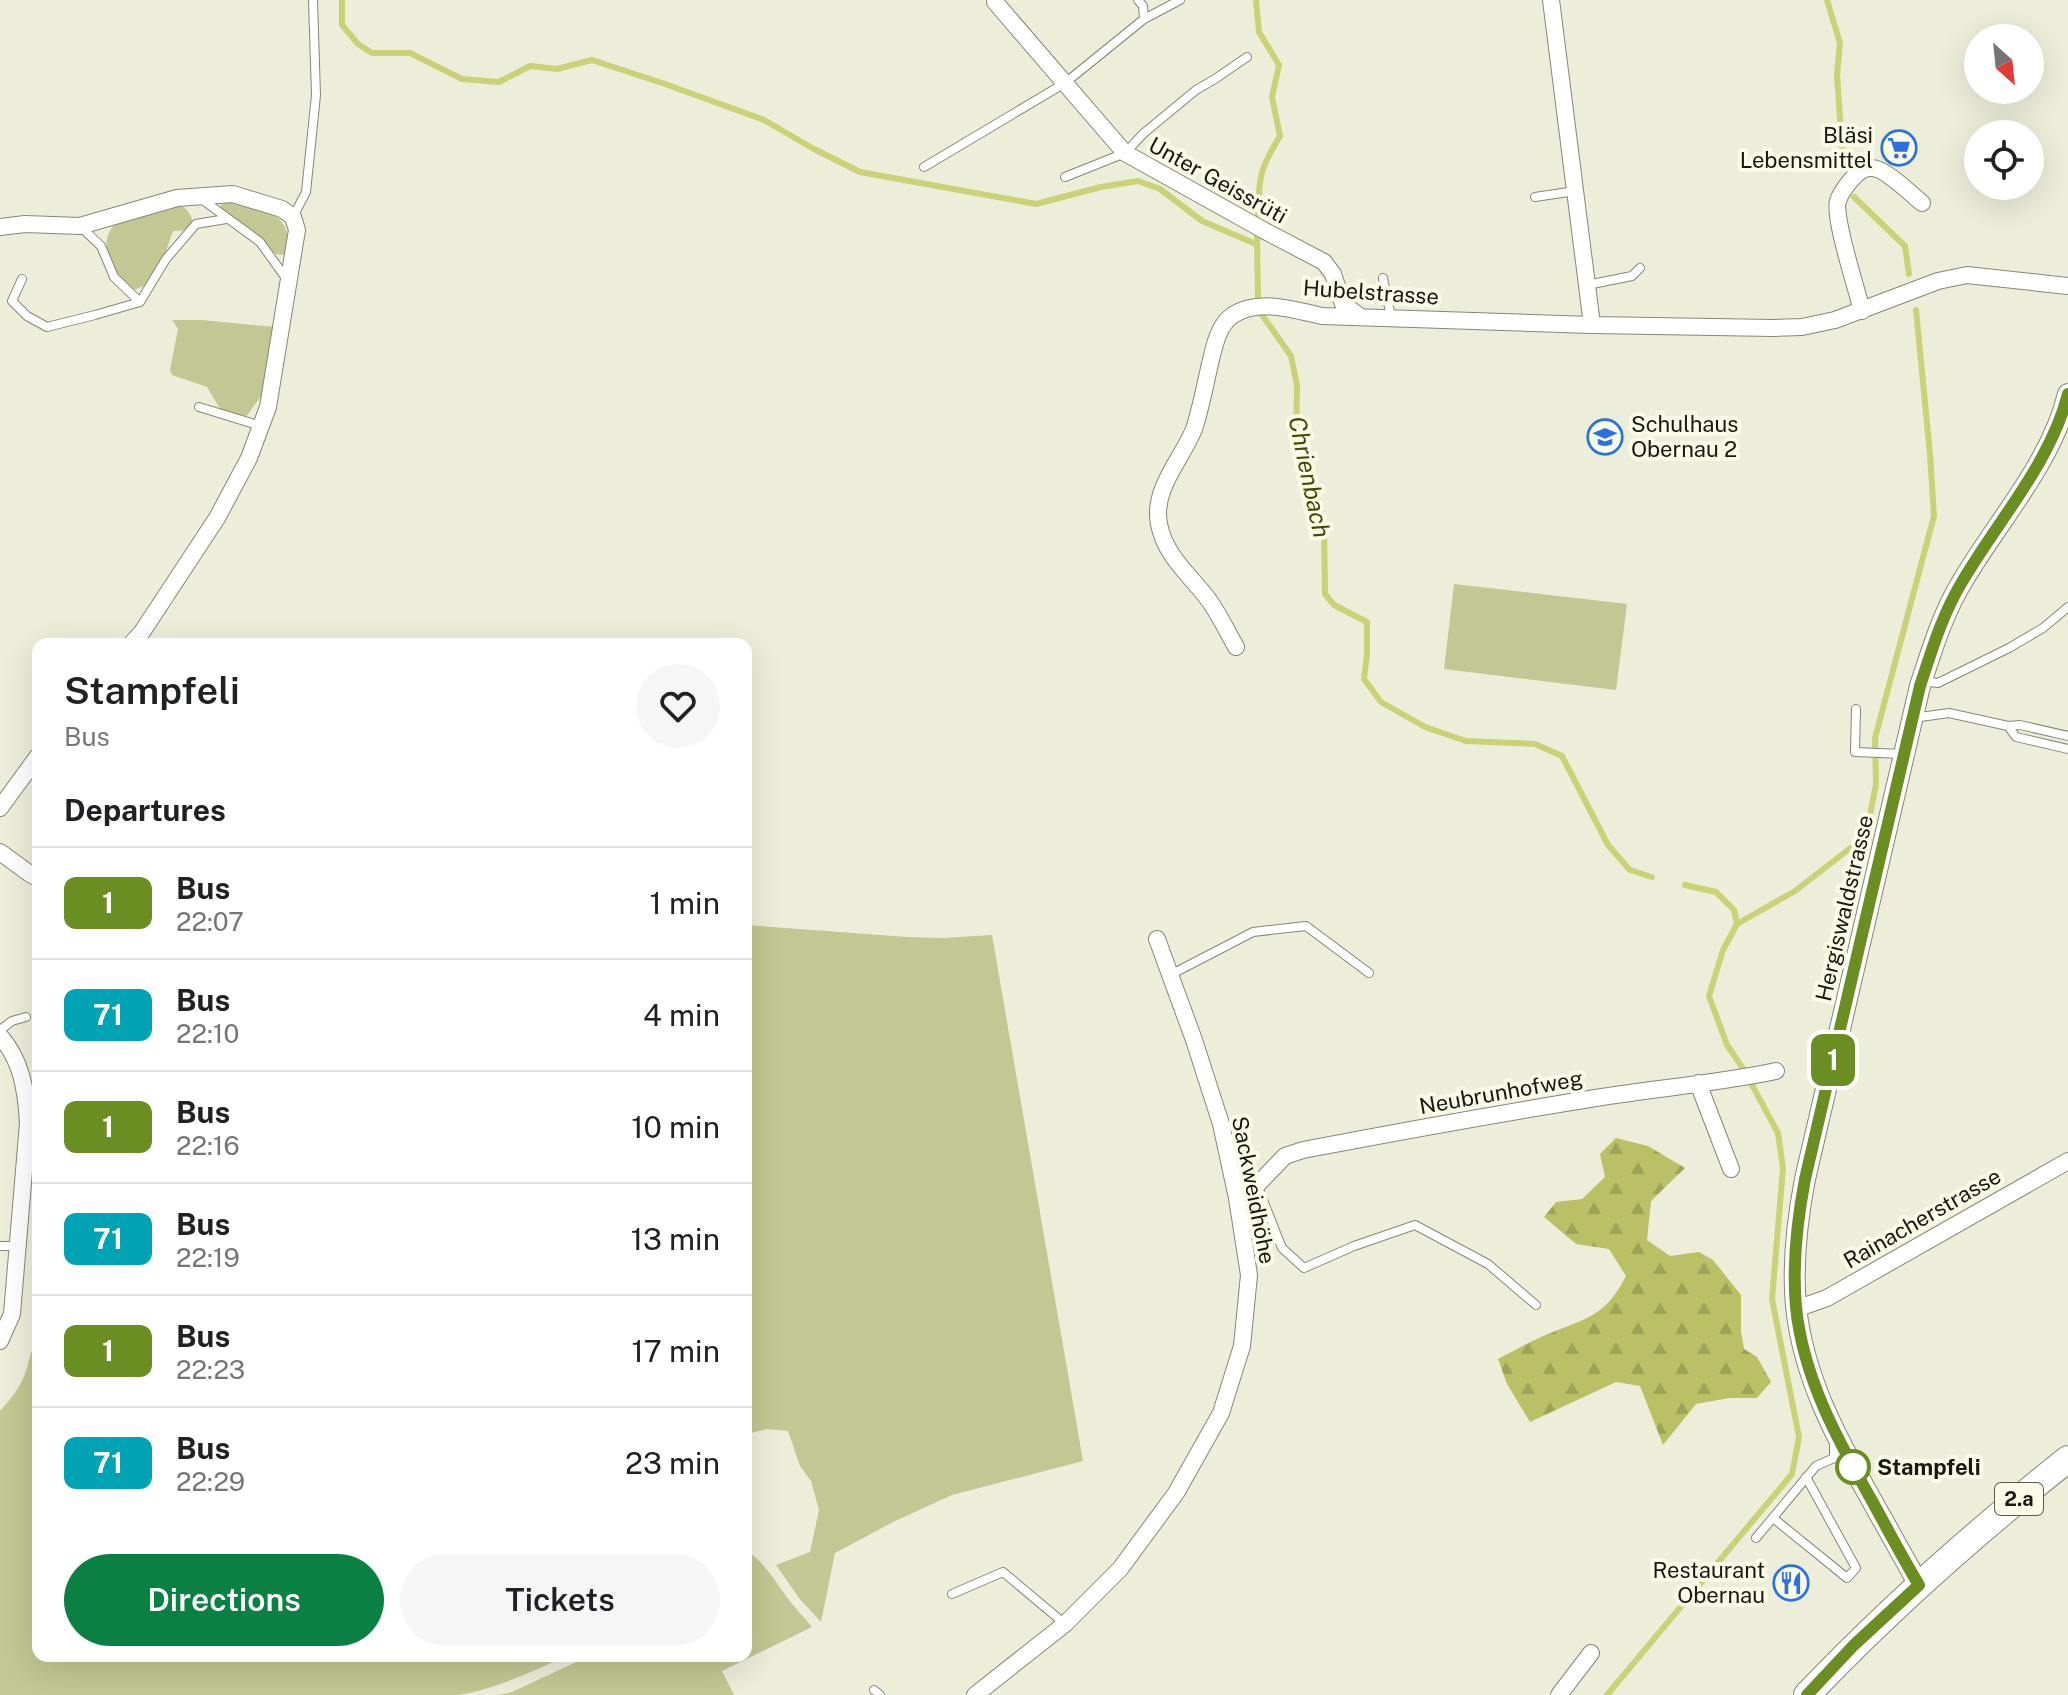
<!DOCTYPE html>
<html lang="en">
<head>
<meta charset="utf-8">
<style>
	body { margin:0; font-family:"Public Sans",sans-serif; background:#f6f6f6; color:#202124; height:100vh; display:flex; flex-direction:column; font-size:30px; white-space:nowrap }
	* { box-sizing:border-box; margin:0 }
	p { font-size:26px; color:#757577 }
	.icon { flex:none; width:44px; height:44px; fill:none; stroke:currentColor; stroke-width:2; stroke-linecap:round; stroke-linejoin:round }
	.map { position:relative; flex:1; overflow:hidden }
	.drawer { position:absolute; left:32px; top:638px; width:720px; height:1024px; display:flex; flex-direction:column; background:#fff; border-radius:16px; box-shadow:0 8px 32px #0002 }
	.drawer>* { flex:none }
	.badge { padding:0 16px; border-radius:12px; font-size:28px; line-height:52px }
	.needle { width:52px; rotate:153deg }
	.controls { position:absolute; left:1964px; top:24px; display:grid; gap:16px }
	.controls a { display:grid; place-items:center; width:80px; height:80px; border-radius:50%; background:#fff; box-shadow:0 8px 32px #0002; font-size:40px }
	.map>.badge { position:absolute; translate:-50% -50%; box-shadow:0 0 0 4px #fff }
	h2 { padding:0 32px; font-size:30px; line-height:72px }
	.round { display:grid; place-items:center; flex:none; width:84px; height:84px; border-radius:42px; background:#f6f6f6 }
	.headline { display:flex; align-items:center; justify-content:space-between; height:136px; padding:0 32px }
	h1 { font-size:38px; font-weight:600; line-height:60px }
	.button { display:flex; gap:16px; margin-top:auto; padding:16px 32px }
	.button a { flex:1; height:92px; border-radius:48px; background:#0b8043; color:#fff; font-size:32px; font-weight:600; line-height:92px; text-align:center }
	.button a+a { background:#f6f6f6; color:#202124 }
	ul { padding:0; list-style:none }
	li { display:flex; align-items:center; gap:24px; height:112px; padding:0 32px; border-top:2px solid #e0e0e0 }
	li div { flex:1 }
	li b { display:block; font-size:30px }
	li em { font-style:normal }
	li .badge { min-width:88px; font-weight:700; text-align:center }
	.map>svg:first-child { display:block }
	.green { fill:#c2c793 }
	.forest { fill:url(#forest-firs) }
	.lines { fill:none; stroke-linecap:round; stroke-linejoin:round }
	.stream { stroke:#cad176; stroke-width:6 }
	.service-casing { stroke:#858775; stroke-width:10 }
	.minor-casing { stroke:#858775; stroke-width:18 }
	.tertiary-casing { stroke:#858775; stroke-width:22 }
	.primary-casing { stroke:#858775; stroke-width:28 }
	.service { stroke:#fff; stroke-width:8 }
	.minor { stroke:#fff; stroke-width:16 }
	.tertiary { stroke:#fff; stroke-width:20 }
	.primary { stroke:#fff; stroke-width:26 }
	.line-casing { stroke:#fff; stroke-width:18 }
	.line { stroke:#6b8e23; stroke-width:12 }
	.stop-dot { fill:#fff; stroke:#6b8e23; stroke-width:4 }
	.labels { text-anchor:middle; stroke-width:8; stroke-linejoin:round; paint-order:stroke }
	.shield { fill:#f9fbe7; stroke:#5b5c51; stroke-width:2 }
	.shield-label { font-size:20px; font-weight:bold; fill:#171811 }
	.poi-label { font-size:22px; fill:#171811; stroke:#f9fbe7; text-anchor:end }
	.street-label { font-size:22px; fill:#171811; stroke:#f9fbe7 }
	.stop-label { font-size:22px; font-weight:bold; fill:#171811; stroke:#f9fbe7; text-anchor:start }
	.water-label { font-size:24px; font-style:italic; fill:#454800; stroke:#f9fbe7 }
</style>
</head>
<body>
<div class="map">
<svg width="2068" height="1695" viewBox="0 0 2068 1695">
	<defs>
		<pattern id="forest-firs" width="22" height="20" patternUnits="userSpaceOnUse" patternTransform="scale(2)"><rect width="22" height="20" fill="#b9c065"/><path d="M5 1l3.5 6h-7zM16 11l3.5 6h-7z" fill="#9ea457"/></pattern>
	</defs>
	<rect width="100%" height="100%" fill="#eceeda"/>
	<path class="green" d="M229 201C262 209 291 210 289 252L283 255 275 254C267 246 260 237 252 230 241 221 227 221 220 208L221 205Z
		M179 204C191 211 192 217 194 230L173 231 164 257 146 285 129 292 125 288C113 264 94 243 118 221Z
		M172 320H201L276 327 269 385 246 417 223 414 207 387 172 375 170 370 178 329Z
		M1454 584 1627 604 1616 690 1444 669Z
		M746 925 907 937 943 938 992 935 1083 1461 952 1495 895 1521 835 1553 821 1622 799 1598 776 1565 810 1552 819 1510 811 1481 800 1466 788 1431 767 1429 746 1434Z
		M38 1351V1656H567C532 1671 497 1689 459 1695H0V1411C19 1390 25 1380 31 1352Z
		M746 1550C764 1562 773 1578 786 1596 794 1607 803 1616 812 1627L722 1671 734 1695H499L512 1692 589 1656H746Z"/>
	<path class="forest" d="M1616 1138 1648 1146 1685 1168 1651 1201 1647 1240 1670 1256 1699 1252 1713 1260 1741 1295V1331L1744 1349 1757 1357 1771 1382 1757 1398H1729L1696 1404 1663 1445 1640 1386 1616 1382 1530 1422 1507 1384 1498 1359C1514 1351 1531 1341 1548 1334 1587 1318 1606 1316 1626 1276L1609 1249 1576 1244 1544 1217 1556 1202 1582 1199 1605 1177 1600 1154Z"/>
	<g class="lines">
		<path class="stream" d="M342 0V25L358 44 372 53H410L462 79 499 82 530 66 557 69 592 60 665 84 764 120 814 149 860 172 1036 204 1101 187 1138 181 1160 189 1202 221 1256 244
			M1256 0 1259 32 1279 65 1272 97 1280 136C1260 169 1259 176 1258 214
			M1827 0 1840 43 1837 75 1843 161
			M1854 197 1905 246 1909 274
			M1257 234 1258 300
			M1262 315 1291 356 1297 385 1296 436 1313 473 1324 528 1325 594 1334 605 1367 622V654L1364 679 1381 702 1425 727 1466 741 1535 744 1562 756 1608 845 1630 870 1652 877
			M1737 924 1795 891 1866 836 1876 784 1875 738 1934 516 1930 454 1916 310
			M1607 1695 1792 1474 1799 1437 1772 1299 1783 1168 1778 1133 1744 1070 1727 1045 1709 996 1723 950 1737 924 1734 910 1716 892 1685 885"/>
		<defs>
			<path id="service" d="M1138 0 1143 6 1144 19
				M924 167 1065 83 1144 19 1180 0
				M1065 177 1125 153 1144 133 1196 90 1215 79 1247 57
				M1535 197 1575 191
				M200 198 260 242 288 281
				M293 217 306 192 316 95 313 0
				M81 227 101 246 114 277 140 302
				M1383 278 1391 317
				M22 279 12 301 27 316 47 327 95 315 140 302 166 259 196 224 226 219
				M1587 285 1632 276 1640 268
				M199 407 261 426
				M1922 681 1938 683 2009 648 2043 628 2068 607
				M1856 709 1855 752 1903 754
				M1913 718 1949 713 2008 726 2016 737 2068 749
				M2008 726 2020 725 2068 736
				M1170 975 1253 932 1306 926 1369 973
				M0 1030 12 1021 26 1017
				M1257 1185 1282 1248 1304 1268 1354 1246 1415 1225 1488 1264 1536 1305
				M0 1246H17
				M1773 1518 1847 1578 1856 1568 1806 1477
				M1756 1538 1816 1466 1834 1458V1444
				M952 1594 1003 1572 1065 1624
				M874 1690 880 1695"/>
			<path id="minor" d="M1551 0 1592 325
				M995 2 1125 153 1265 231 1324 262 1333 274 1343 304 1358 315
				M0 227 25 224 80 226 177 198 233 194 282 209 293 217 297 230 268 407 249 458 217 518 142 632 131 644
				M1862 311C1857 290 1833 217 1838 201 1840 194 1846 186 1851 180 1856 174 1863 167 1872 168 1885 168 1911 194 1922 203
				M1236 647C1227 631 1219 614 1208 599 1190 575 1165 556 1159 524 1152 489 1182 459 1194 429 1201 408 1205 385 1210 364 1214 347 1218 325 1233 315 1259 298 1295 310 1322 316L1592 325 1774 328 1802 327 1835 320 1938 281 1967 275 2068 286
				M0 808 38 756
				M0 852 30 874 38 878
				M0 1036C22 1061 26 1090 28 1123L12 1314 0 1341
				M1698 1083 1731 1169
				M1237 1198 1257 1185 1285 1156 1303 1150C1402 1131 1502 1113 1602 1097 1660 1088 1719 1083 1776 1071
				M1796 1309 1827 1298 2068 1161
				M975 1695 1065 1624 1120 1569 1176 1493 1221 1413 1242 1346 1249 1275 1237 1198 1221 1124 1194 1040 1157 939
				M1559 1695 1591 1653"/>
			<path id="tertiary" d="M1919 1585C1903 1556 1887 1528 1871 1499 1837 1439 1803 1377 1796 1306 1792 1263 1797 1221 1805 1179L1920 686C1932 650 1942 615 1962 582 1997 522 2052 462 2068 394"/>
			<path id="primary" d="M1807 1695C1888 1610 1976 1532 2068 1459"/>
		</defs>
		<use href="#service" class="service-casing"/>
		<use href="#minor" class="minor-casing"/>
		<use href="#tertiary" class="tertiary-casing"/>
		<use href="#primary" class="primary-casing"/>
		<use href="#service" class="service"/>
		<use href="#minor" class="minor"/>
		<use href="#tertiary" class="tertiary"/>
		<use href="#primary" class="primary"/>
	</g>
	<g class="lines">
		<defs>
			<path id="line" d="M1807 1695 1854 1645 1919 1585C1902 1557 1887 1528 1871 1499 1837 1439 1803 1377 1796 1307 1792 1263 1797 1221 1805 1179L1920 686C1932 650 1942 615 1962 582 1997 522 2051 462 2068 394"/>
		</defs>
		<use href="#line" class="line-casing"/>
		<use href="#line" class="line"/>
	</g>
	<defs>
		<symbol id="supermarket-ring" viewBox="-11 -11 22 22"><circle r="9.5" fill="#f9fbe7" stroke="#2c71de" stroke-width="1.5"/><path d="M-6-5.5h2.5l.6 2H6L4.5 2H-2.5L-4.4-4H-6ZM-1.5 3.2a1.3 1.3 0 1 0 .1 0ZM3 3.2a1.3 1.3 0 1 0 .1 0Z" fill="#2c71de"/></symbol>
		<symbol id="school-ring" viewBox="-11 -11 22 22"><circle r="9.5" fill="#f9fbe7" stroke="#2c71de" stroke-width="1.5"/><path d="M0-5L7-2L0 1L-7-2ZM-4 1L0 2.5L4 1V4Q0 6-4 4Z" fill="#2c71de"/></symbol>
		<symbol id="restaurant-ring" viewBox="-11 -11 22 22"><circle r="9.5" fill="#f9fbe7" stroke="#2c71de" stroke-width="1.5"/><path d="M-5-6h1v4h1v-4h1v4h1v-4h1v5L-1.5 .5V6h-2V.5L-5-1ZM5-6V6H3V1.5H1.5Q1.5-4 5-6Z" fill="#2c71de"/></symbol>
	</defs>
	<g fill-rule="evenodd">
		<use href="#supermarket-ring" x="1879" y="128" width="40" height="40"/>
		<use href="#school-ring" x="1585" y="417" width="40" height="40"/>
		<use href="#restaurant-ring" x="1771" y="1563" width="40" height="40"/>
	</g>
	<circle class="stop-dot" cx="1853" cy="1467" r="16"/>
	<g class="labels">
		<rect class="shield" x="1995" y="1483" width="48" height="32" rx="6"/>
		<g class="shield-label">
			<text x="2019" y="1506">2.a</text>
		</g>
		<g class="poi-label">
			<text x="1873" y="143">Bläsi<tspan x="1873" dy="25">Lebensmittel</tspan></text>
			<text x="1631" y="432" text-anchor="start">Schulhaus<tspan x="1631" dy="25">Obernau 2</tspan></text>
			<text x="1765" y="1578">Restaurant<tspan x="1765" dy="25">Obernau</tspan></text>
		</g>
		<g class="street-label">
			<text transform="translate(1218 180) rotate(29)" y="8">Unter Geissrüti</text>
			<text transform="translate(1371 292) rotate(4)" y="8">Hubelstrasse</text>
			<text transform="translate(1844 908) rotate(-77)" y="8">Hergiswaldstrasse</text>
			<text transform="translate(1501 1092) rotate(-10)" y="8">Neubrunhofweg</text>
			<text transform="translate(1254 1190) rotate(79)" y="8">Sackweidhöhe</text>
			<text transform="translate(1922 1218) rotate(-30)" y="8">Rainacherstrasse</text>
		</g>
		<g class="stop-label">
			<text x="1877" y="1475">Stampfeli</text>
		</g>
		<g class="water-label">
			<text transform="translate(1309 477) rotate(78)" y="8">Chrienbach</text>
		</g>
	</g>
</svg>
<div class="controls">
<a><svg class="needle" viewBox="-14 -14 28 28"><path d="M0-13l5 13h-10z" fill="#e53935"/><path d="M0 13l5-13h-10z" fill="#757577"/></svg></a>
<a><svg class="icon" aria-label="locate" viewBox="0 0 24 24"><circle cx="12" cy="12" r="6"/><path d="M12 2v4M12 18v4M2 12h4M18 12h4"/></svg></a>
</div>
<b class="badge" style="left:1833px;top:1060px;background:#6b8e23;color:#fff">1</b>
<section class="drawer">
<div class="headline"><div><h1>Stampfeli</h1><p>Bus</p></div><a class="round"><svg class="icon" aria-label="heart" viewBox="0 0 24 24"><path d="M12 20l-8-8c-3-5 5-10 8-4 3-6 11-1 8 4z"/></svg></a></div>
<h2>Departures</h2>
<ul>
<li><span class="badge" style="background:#6b8e23;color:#fff">1</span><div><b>Bus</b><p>22:07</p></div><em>1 min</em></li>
<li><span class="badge" style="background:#00a3b4;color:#fff">71</span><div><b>Bus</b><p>22:10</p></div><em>4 min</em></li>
<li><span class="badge" style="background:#6b8e23;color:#fff">1</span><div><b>Bus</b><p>22:16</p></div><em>10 min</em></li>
<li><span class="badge" style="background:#00a3b4;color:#fff">71</span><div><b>Bus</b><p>22:19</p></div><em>13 min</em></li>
<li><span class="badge" style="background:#6b8e23;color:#fff">1</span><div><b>Bus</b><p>22:23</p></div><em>17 min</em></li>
<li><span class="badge" style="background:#00a3b4;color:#fff">71</span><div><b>Bus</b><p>22:29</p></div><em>23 min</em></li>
</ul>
<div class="button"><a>Directions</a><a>Tickets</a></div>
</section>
</div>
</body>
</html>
